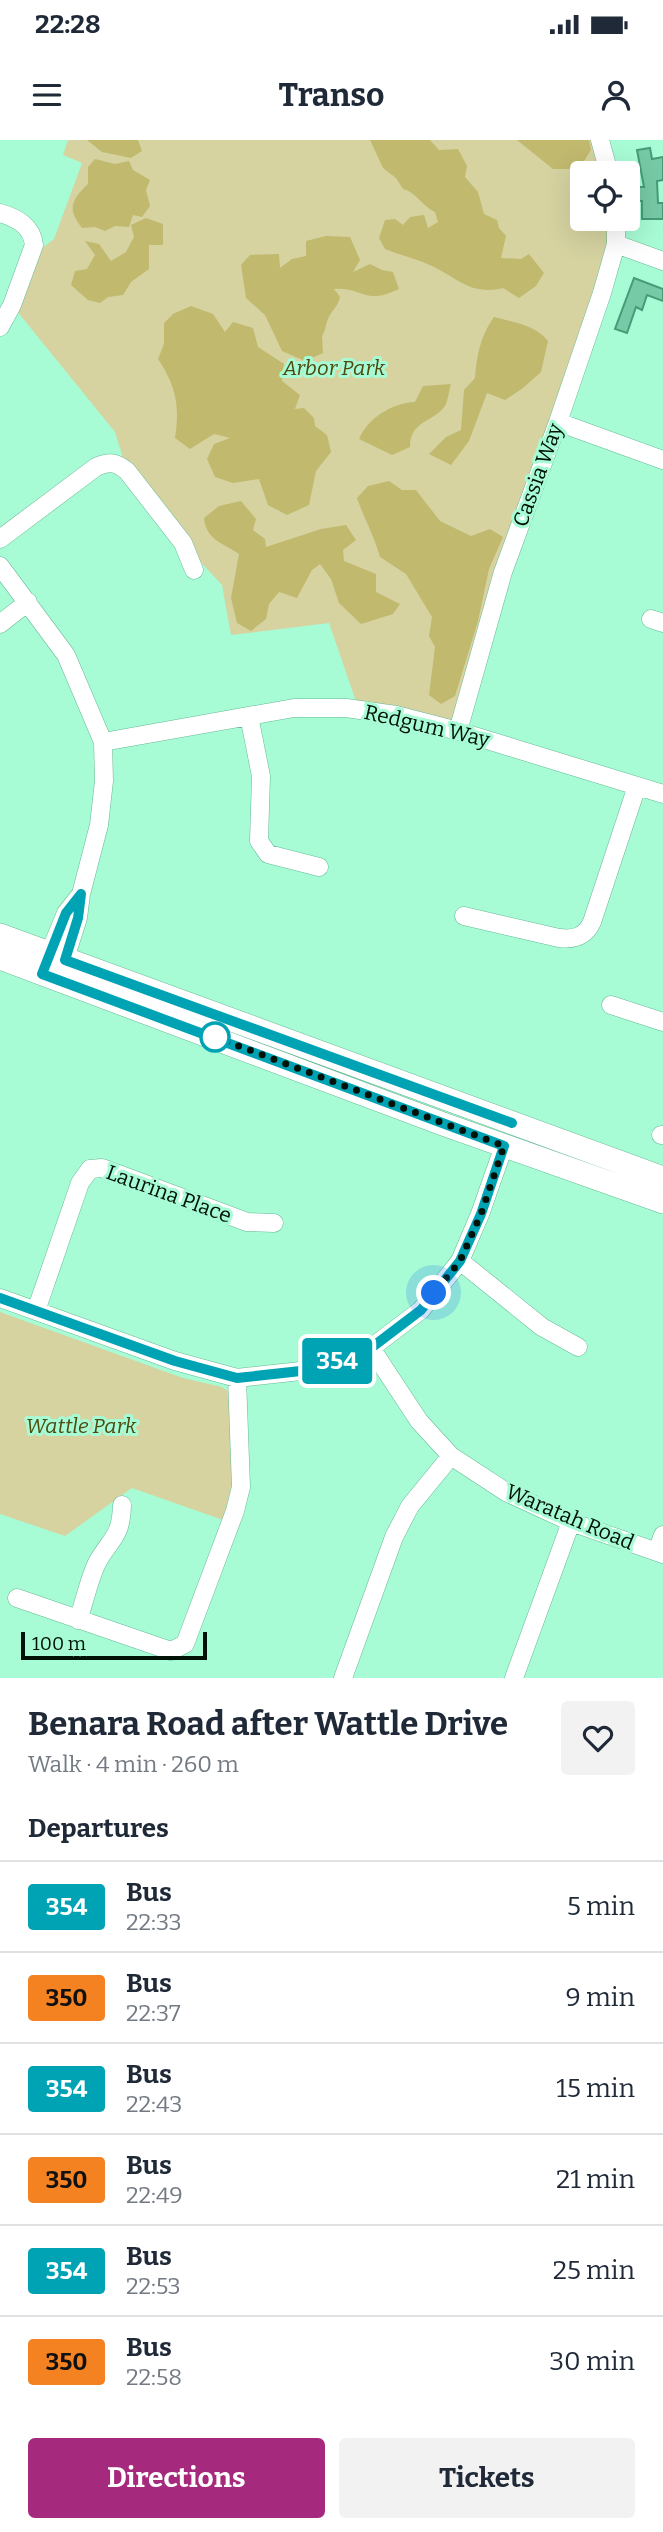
<!DOCTYPE html>
<html lang="en">
<head>
<meta charset="utf-8">
<style>
	body { margin:0; font-family:Bitter,serif; background:#f2f2f3; color:#1f2937; height:100vh; display:flex; flex-direction:column; font-size:26px; white-space:nowrap }
	* { box-sizing:border-box; margin:0 }
	p { font-size:23px; color:#747a83 }
	.icon { flex:none; width:38px; height:38px; fill:none; stroke:currentColor; stroke-width:2; stroke-linecap:round; stroke-linejoin:round }
	.map { position:relative; height:1538px; overflow:hidden }
	.sheet { display:flex; flex-direction:column; background:#fff; flex:1 }
	.sheet>* { flex:none }
	.badge { padding:0 14px; border-radius:5px; font-size:24px; line-height:46px }
	.buttons { position:absolute; left:570px; top:21px; display:grid; gap:14px }
	.buttons a { display:grid; place-items:center; width:70px; height:70px; border-radius:7px; background:#fff; box-shadow:0 7px 28px #0002; font-size:35px }
	.scale { position:absolute; left:21px; bottom:18px; width:186px; box-sizing:border-box; padding-left:7px; border:4px solid #001108; border-top:0; font-size:19px; line-height:24px; white-space:nowrap; color:#001108; -webkit-text-stroke:5px #a7fbd5; paint-order:stroke }
	.you { position:absolute; width:35px; height:35px; margin:-18px; border:5px solid #fff; border-radius:50%; background:#1a73e8; box-shadow:0 0 0 10px #1a73e833 }
	.map>.badge { position:absolute; translate:-50% -50%; box-shadow:0 0 0 4px #fff }
	h2 { padding:0 28px; font-size:26px; line-height:63px }
	.round { display:grid; place-items:center; flex:none; width:74px; height:74px; border-radius:7px; background:#f2f2f3 }
	.summary { display:flex; align-items:center; justify-content:space-between; height:119px; padding:0 28px }
	h1 { font-size:33px; font-weight:700; line-height:52px }
	.action { display:flex; gap:14px; margin-top:auto; padding:14px 28px }
	.action a { flex:1; height:80px; border-radius:7px; background:#a5297d; color:#fff; font-size:28px; font-weight:700; line-height:80px; text-align:center }
	.action a+a { background:#f2f2f3; color:#1f2937 }
	ul { padding:0; list-style:none }
	li { display:flex; align-items:center; gap:21px; height:91px; padding:0 28px; border-top:2px solid #e0e1e3 }
	li div { flex:1 }
	li b { display:block; font-size:26px }
	li em { font-style:normal }
	li .badge { min-width:77px; font-weight:700; text-align:center }
	.status { display:flex; justify-content:space-between; align-items:center; height:49px; padding:0 35px; background:#fff; direction:ltr }
	.status svg { height:19px; fill:currentColor }
	header { display:flex; justify-content:space-between; align-items:center; height:91px; padding:0 28px; background:#fff; font-size:32px; font-weight:700 }
	.map>svg:first-child { display:block }
	.green { fill:#d6d3a1 }
	.forest { fill:#c0b96e }
	.building { fill:#77caa6; stroke:#479b79; stroke-width:2 }
	.lines { fill:none; stroke-linecap:round; stroke-linejoin:round }
	.minor-casing { stroke:#66ba96; stroke-width:19 }
	.major-casing { stroke:#66ba96; stroke-width:24 }
	.minor { stroke:#fff; stroke-width:18 }
	.major { stroke:#fff; stroke-width:23 }
	.line-casing { stroke:#fff; stroke-width:16 }
	.line { stroke:#00a3b4; stroke-width:10 }
	.walk { stroke:#001108; stroke-width:7; stroke-dasharray:0 12.6 }
	.stop-dot { fill:#fff; stroke:#00a3b4; stroke-width:3.5 }
	.labels { text-anchor:middle; stroke-width:6; stroke-linejoin:round; paint-order:stroke }
	.park-label { font-size:21px; font-style:italic; fill:#4e490e; stroke:#a7fbd5 }
	.street-label { font-size:21px; fill:#001108; stroke:#a7fbd5 }
</style>
</head>
<body>
<div class="status"><b>22:28</b><svg viewBox="0 0 49 12"><path d="M0 12V9h3v3zM5 12V6h3v6zM10 12V3h3v9zM15 12V0h3v12zM26 1h20v11H26zM47 4h2v5h-2z"/></svg></div>
<header><svg class="icon" aria-label="menu" viewBox="0 0 24 24"><path d="M4 6h16M4 12h16M4 18h16"/></svg>Transo<svg class="icon" aria-label="person" viewBox="0 0 24 24"><circle cx="12" cy="8" r="4"/><path d="M4 21q1-7 8-7t8 7"/></svg></header>
<div class="map">
<svg width="663" height="1538" viewBox="0 0 663 1538">
	<rect width="100%" height="100%" fill="#a7fbd5"/>
	<path class="green" d="M68 0H600L609 33H583V79H616V86L458 591 359 570 329 483 231 495 222 445 183 403 127 331 115 292 12 165 31 117 54 99 82 23 63 15Z
		M0 1172 183 1238 222 1247 232 1254V1344L223 1380 132 1348 65 1396 0 1374Z"/>
	<path class="forest" d="M87 0H138L142 11 131 18 102 12Z
		M370 0H430L439 10 458 9 467 26 465 37 478 52 484 74 497 80 499 88 506 96 501 118 521 119 529 114 544 133 536 146 519 158 503 148C471 156 458 138 432 126 417 119 400 115 385 109L379 98 385 80 395 79 403 85 410 77 424 75 428 88 438 82 435 72C422 66 416 52 403 49L396 38 383 28Z
		M517 0H589L591 10 579 29H553Z
		M95 19 115 24 129 21 133 30 150 40 146 50 150 66 142 77 133 75 129 87 115 86 105 91 95 87 82 88C67 69 71 60 88 44V27Z
		M146 78 163 84V105H149V129L131 142 123 155 108 157 100 163 88 160 71 145 75 131 87 129 95 115 85 101 99 104 111 121 126 112 134 97 131 85Z
		M326 96 350 97 360 120 353 132 370 124 382 130 393 132 399 149C364 166 364 147 334 149L340 157C338 167 331 171 328 179 325 186 326 190 322 196L323 213 305 221 282 211 265 175 246 158 241 125 250 115 279 114 280 128 292 119 306 116V101Z
		M191 166 213 174 225 192 233 182 253 188 258 207 284 224 282 241 300 255 295 269 304 268 314 278 315 286 327 295 331 312 316 331 309 365 287 375 268 365 259 339 233 343 215 337 207 319 214 304 230 298 214 294 190 309 175 298C180 266 176 246 158 219L164 204V183L173 174Z
		M494 177C513 182 536 185 548 201L541 232 523 248 505 260 487 253 469 301 451 325 429 314 446 297 461 290 464 250 475 238C477 215 480 197 494 177Z
		M451 244C449 250 448 261 445 266 433 283 410 280 410 307L392 315 359 299C368 278 392 263 415 262L423 246Z
		M389 341 402 350H416L440 381 471 396 490 389 503 397 489 429 478 481 455 556 441 564 429 555 435 507 429 496 432 477 406 434 380 417C374 396 364 378 357 358L368 346Z
		M241 361 256 379 253 390 265 399 266 407 321 389 346 385 356 400 343 410 344 421 376 434V452L400 464 393 474 361 484 339 463 331 439 320 424 312 430 297 458 279 452 269 464 266 479 251 491 237 483 231 458 239 414C223 403 206 400 204 378L219 366Z"/>
	<path class="building" d="M650 8 652 19 663 17V40L657 41 658 63H663V79H642V61H636V47H644L637 10Z
		M634 138 663 149V161L647 155 642 170 636 167 627 193 615 189Z"/>
	<g class="lines">
		<defs>
			<path id="minor" d="M600 0 609 33
				M0 73C17 78 32 86 34 105L12 165 0 187
				M616 104 663 121
				M558 282 663 320
				M0 399 96 327C109 321 116 322 127 331L183 403 194 430
				M0 426 66 515 103 602 104 641 99 685 81 754 78 778 62 828
				M651 479 663 483
				M0 484 28 462
				M249 576 261 636 259 701 268 714 319 727
				M458 591 503 432 558 282 602 153 616 104V79
				M103 602 294 568H346L396 575 458 591 663 654
				M464 776 559 798C574 800 585 797 592 782L637 646
				M45 824 66 773 81 754
				M611 865 663 882
				M661 995H663
				M460 1121 542 1187 578 1207
				M0 1158 175 1221 237 1238 319 1229 371 1208 421 1170 460 1121 480 1074 504 1006
				M36 1171 80 1043 90 1029 102 1028 247 1082 274 1083
				M371 1208 419 1281 451 1316 506 1352 571 1382 663 1414
				M657 1412 663 1395
				M17 1458 171 1511 185 1504 235 1371 241 1347 237 1238
				M78 1480C85 1461 89 1438 98 1421 112 1397 121 1397 122 1365
				M343 1538 394 1397 410 1366 451 1316
				M514 1538 571 1382"/>
			<path id="major" d="M0 795 663 1038
				M0 818 443 984 663 1062"/>
		</defs>
		<use href="#minor" class="minor-casing"/>
		<use href="#major" class="major-casing"/>
		<use href="#minor" class="minor"/>
		<use href="#major" class="major"/>
	</g>
	<g class="lines">
		<defs>
			<path id="line" d="M0 1158 175 1221 237 1238 319 1229 371 1208 421 1170 460 1121 481 1074 504 1006 42 834 66 773 81 754 78 778 65 820 512 983"/>
		</defs>
		<use href="#line" class="line-casing"/>
		<use href="#line" class="line"/>
		<path class="walk" d="M215 897 504 1006 481 1074 460 1121 434 1153"/>
	</g>
	<circle class="stop-dot" cx="215" cy="897" r="14"/>
	<g class="labels">
		<g class="park-label">
			<text x="334" y="235">Arbor Park</text>
			<text x="81" y="1293">Wattle Park</text>
		</g>
		<g class="street-label">
			<text transform="translate(538 335) rotate(-70)" y="7">Cassia Way</text>
			<text transform="translate(427 586) rotate(13)" y="7">Redgum Way</text>
			<text transform="translate(169 1054) rotate(20)" y="7">Laurina Place</text>
			<text transform="translate(570 1377) rotate(23)" y="7">Waratah Road</text>
		</g>
	</g>
</svg>
<div class="buttons">
<a><svg class="icon" aria-label="locate" viewBox="0 0 24 24"><circle cx="12" cy="12" r="6"/><path d="M12 2v4M12 18v4M2 12h4M18 12h4"/></svg></a>
</div>
<div class="scale">100 m</div>
<div class="you" style="left:434px;top:1153px"></div>
<b class="badge" style="left:337px;top:1221px;background:#00a3b4;color:#fff">354</b>
</div>
<section class="sheet">
<div class="summary"><div><h1>Benara Road after Wattle Drive</h1><p>Walk · 4 min · 260 m</p></div><a class="round"><svg class="icon" aria-label="heart" viewBox="0 0 24 24"><path d="M12 20l-8-8c-3-5 5-10 8-4 3-6 11-1 8 4z"/></svg></a></div>
<h2>Departures</h2>
<ul>
<li><span class="badge" style="background:#00a3b4;color:#fff">354</span><div><b>Bus</b><p>22:33</p></div><em>5 min</em></li>
<li><span class="badge" style="background:#f58220;color:#111">350</span><div><b>Bus</b><p>22:37</p></div><em>9 min</em></li>
<li><span class="badge" style="background:#00a3b4;color:#fff">354</span><div><b>Bus</b><p>22:43</p></div><em>15 min</em></li>
<li><span class="badge" style="background:#f58220;color:#111">350</span><div><b>Bus</b><p>22:49</p></div><em>21 min</em></li>
<li><span class="badge" style="background:#00a3b4;color:#fff">354</span><div><b>Bus</b><p>22:53</p></div><em>25 min</em></li>
<li><span class="badge" style="background:#f58220;color:#111">350</span><div><b>Bus</b><p>22:58</p></div><em>30 min</em></li>
</ul>
<div class="action"><a>Directions</a><a>Tickets</a></div>
</section>
</body>
</html>
